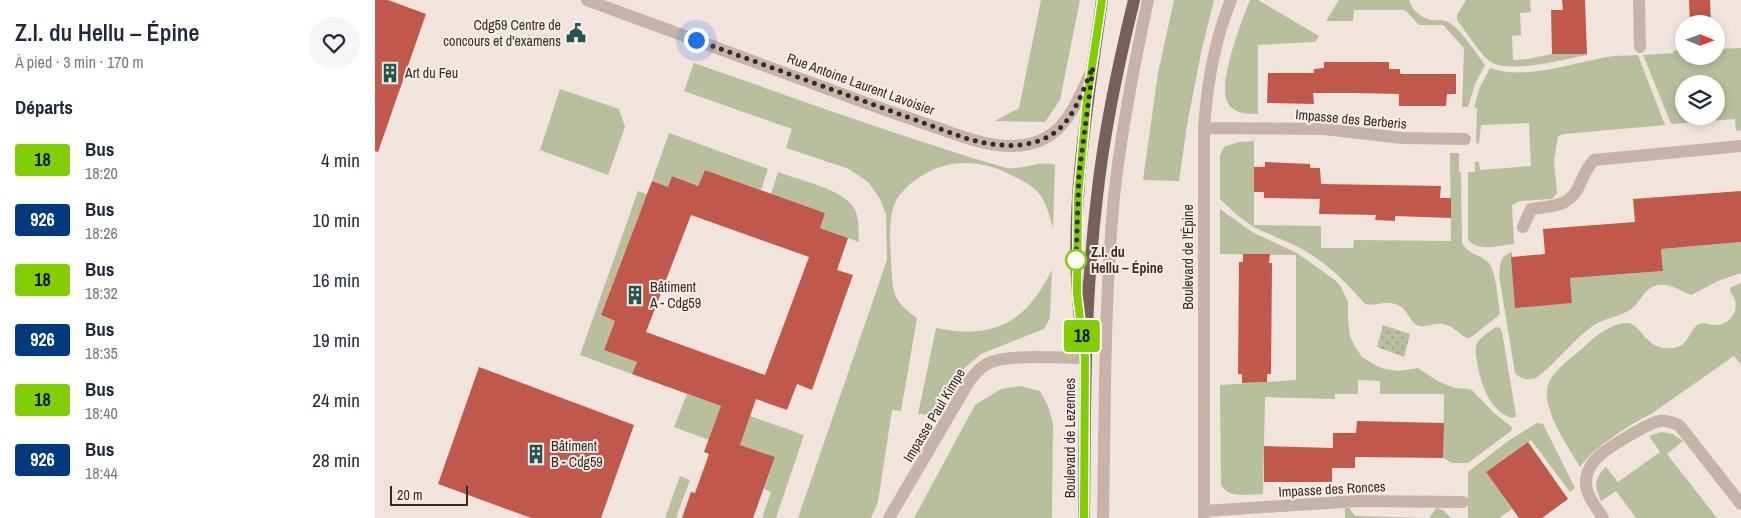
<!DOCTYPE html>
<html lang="fr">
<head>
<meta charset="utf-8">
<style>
	body { margin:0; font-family:"Archivo Narrow",sans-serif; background:#f6f6f7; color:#1f2937; height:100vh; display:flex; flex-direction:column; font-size:19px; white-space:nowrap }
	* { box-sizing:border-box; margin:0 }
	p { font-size:16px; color:#747a83 }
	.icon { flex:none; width:28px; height:28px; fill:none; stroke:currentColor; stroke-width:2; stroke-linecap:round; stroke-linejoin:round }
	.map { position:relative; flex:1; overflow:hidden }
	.drawer { display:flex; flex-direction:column; background:#fff; width:375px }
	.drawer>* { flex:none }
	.badge { padding:0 10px; border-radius:4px; font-size:18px; line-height:32px }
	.needle { width:32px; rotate:91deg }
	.fabs { position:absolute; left:1300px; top:15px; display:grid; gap:10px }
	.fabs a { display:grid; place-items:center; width:50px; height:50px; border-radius:50%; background:#fff; box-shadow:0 2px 8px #0003; font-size:25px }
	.scale { position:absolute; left:15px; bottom:12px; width:78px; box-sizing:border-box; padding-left:5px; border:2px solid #362b28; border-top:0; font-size:14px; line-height:18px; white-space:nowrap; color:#362b28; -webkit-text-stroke:4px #f9efe8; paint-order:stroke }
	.you { position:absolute; width:25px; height:25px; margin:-12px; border:4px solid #fff; border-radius:50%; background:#1a73e8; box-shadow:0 0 0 8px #1a73e833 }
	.map>.badge { position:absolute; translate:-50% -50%; box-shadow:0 0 0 2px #fff }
	h2 { padding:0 15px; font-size:19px; line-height:45px }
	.round { display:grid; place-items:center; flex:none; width:52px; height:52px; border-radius:26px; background:#f6f6f7 }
	.summary { display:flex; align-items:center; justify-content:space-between; height:85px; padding:0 15px }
	h1 { font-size:24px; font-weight:600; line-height:38px }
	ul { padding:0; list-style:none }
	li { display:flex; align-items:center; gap:15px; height:60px; padding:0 15px }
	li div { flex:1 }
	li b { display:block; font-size:19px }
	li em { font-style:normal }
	li .badge { min-width:55px; font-weight:700; text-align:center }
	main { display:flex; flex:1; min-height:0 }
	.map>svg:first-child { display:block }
	.green { fill:#b8bf9d; fill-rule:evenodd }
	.park { fill:url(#park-dots) }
	.building { fill:#c0584b; fill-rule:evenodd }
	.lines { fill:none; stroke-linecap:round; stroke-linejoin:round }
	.lane { stroke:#c8b3a9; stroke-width:12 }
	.street { stroke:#c8b3a9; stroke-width:12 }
	.primary { stroke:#77605a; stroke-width:12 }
	.line-casing { stroke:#fff; stroke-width:11 }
	.line { stroke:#81cf00; stroke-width:8 }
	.walk { stroke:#362b28; stroke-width:5; stroke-dasharray:0 9 }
	.stop-dot { fill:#fff; stroke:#81cf00; stroke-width:2.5 }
	.labels { text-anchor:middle; stroke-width:4; stroke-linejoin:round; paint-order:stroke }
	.poi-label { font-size:14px; fill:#362b28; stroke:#f9efe8; text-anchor:start }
	.street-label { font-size:14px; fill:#362b28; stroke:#f9efe8 }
	.stop-label { font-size:14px; font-weight:bold; fill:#362b28; stroke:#f9efe8; text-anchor:start }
</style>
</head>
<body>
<main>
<section class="drawer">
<div class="summary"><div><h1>Z.I. du Hellu – Épine</h1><p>À pied · 3 min · 170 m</p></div><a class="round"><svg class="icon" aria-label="heart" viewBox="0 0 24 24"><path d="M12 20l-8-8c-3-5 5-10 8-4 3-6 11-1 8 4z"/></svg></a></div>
<h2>Départs</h2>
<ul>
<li><span class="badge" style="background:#81cf00;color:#111">18</span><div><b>Bus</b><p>18:20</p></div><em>4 min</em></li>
<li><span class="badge" style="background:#003b80;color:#fff">926</span><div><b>Bus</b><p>18:26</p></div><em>10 min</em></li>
<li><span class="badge" style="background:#81cf00;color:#111">18</span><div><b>Bus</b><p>18:32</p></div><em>16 min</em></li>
<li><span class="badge" style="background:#003b80;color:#fff">926</span><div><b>Bus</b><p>18:35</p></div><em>19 min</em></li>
<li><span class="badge" style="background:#81cf00;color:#111">18</span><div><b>Bus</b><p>18:40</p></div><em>24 min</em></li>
<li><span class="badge" style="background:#003b80;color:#fff">926</span><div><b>Bus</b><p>18:44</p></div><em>28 min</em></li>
</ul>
</section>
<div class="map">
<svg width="1366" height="518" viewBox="0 0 1366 518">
	<defs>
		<pattern id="park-dots" width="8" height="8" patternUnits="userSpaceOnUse" patternTransform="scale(1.25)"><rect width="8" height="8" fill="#b8bf9d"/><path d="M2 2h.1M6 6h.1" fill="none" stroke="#969b80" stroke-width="1.8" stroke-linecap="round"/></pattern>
	</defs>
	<rect width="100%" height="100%" fill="#f1e4dc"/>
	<path class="green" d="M666 0H705L685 100 670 122 620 121 644 108Z
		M799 0H839L826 53 812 125 804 181 768 180 783 73Z
		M875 0H883L944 36 940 42 883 45V114C873 114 861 114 854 105 840 88 867 20 875 0Z
		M964 0H1034C1037 10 1045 17 1056 20 1063 21 1068 19 1075 23 1088 32 1100 52 1110 65L1100 84 1093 107H1087L1089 48 1068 25H1044L1030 10H979L978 21H951Z
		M1091 0H1155L1156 12 1145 13 1146 35 1137 36 1138 60 1153 59 1177 54H1212V55C1190 59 1135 74 1116 62 1106 56 1090 30 1082 20V15Z
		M1366 48V130L1361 131 1360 119 1296 124 1268 55 1298 53V51L1309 50V56H1341V49ZM1309 84H1341V116H1309Z
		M1263 55 1290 125 1189 134 1183 136 1179 161 1182 193 1177 199 1145 201 1137 205 1139 244C1125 245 1101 253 1093 239V172H1100V162H1104L1105 170 1156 166 1154 123 1106 125 1104 144 1101 143 1102 108H1099L1105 87 1115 68C1147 81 1199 63 1232 57 1242 55 1253 56 1263 55Z
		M319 63C422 99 524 136 628 167 645 172 663 159 680 165L678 228C675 218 672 205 666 196 659 186 648 181 638 176 624 168 607 163 591 163 566 162 535 178 522 199 513 213 515 243 516 259 518 290 515 299 542 318L526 411 517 410 503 502 496 518H423L512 260 511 214 505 199 493 182 474 169 411 148 417 129 309 91Z
		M185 89 244 109 250 127 233 175 165 150Z
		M294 133 393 169 386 190 330 170 323 186 297 176 293 187 277 181Z
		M879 141V225L946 226V248H978L979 240 1076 241 1075 153H1084V172H1086L1087 243C1093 254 1104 254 1113 262 1121 270 1123 301 1125 313L1123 316 1095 338H1092C1085 335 1080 328 1072 325 1061 321 1051 329 1042 325 1034 321 1033 308 1020 304 1010 300 1000 307 990 304 970 281 950 261 923 247 909 240 895 235 881 228 867 220 856 210 845 199V155L849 147 863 142Z
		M403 172C423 180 468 189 479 208 485 218 483 231 484 242L445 228 450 213 396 194Z
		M263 191 288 200 270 199 226 315 240 321 229 350 262 362 257 374 205 355Z
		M845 209 877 232 922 253 960 280 966 287 973 302V320L975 336 979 345 987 357 1000 365 1009 369 1024 371 1043 368C1056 377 1066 384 1081 388 1087 389 1092 388 1097 390L1119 413 1137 427 1136 431 1093 463H1077L1068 458 1069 394H1005V381L983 380V394H960V399L890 397 888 494C874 494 854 499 846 485L845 385 921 380V255L845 254Z
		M1366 242V273L1343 281 1316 295C1307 291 1294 283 1283 285 1268 288 1266 303 1255 310 1244 317 1230 318 1219 325 1197 340 1182 363 1161 378 1153 380 1146 380 1140 373L1124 275C1126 262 1124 257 1137 252L1140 307 1197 303 1195 278 1288 271 1286 249Z
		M677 270 675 318 669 329 606 354 579 377 558 415 543 414 561 328C620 340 650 323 677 270Z
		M1366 283V365L1359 356 1276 414C1254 425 1219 447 1205 467 1193 446 1159 400 1177 377 1185 365 1199 356 1210 346 1220 336 1238 322 1253 323 1265 324 1269 345 1289 348 1316 351 1312 330 1324 324 1328 322 1334 324 1339 325 1352 326 1364 314 1360 300 1359 297 1356 293 1355 290L1356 287Z
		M1121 327 1125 328 1127 332 1141 415 1140 417 1137 418C1114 411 1105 382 1102 361 1101 355 1099 347 1103 342 1107 336 1115 331 1121 327Z
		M645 386 665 391 673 406 678 424 677 518H539L600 405 626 389Z
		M312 394 368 414 334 440 299 427Z
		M375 416 429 435 401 518H387L396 492 389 489 400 457 365 445Z
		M1162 423 1168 424 1200 488 1195 492 1156 440 1111 472 1137 509 1124 518H1093V472L1133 441Z
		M1286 432 1298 434 1308 441 1292 454 1342 518H1261L1241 491 1226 501C1219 487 1219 478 1231 467L1243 482 1285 452 1274 436Z
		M305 476 315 480 301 518H290Z
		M970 508H974L980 516 1054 518 1061 508 1068 510 1076 518H970Z"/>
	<path class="park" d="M1008 325 1035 334 1029 357 1002 347Z"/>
	<path class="building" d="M0 0H13L51 14 3 152 0 151Z
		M1187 0H1210L1212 54H1177L1176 10H1188Z
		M1314 0H1335L1336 24H1315Z
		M949 62H1014V69H1025V74H1081V94H1072L1071 106H1024V94L979 93H938L939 104 892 103 893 73H939V69L949 68Z
		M890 162 935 164V168H945L946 184 1066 186 1065 198H1076V218L1020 216V221L1000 220 1001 215 944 214 945 199 889 198V192H879V167H890Z
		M330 170 450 213 445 228 473 238 462 270 478 275 437 390 422 384 412 410 381 399 365 445 400 457 378 518H307L316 492 320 493 334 454 329 452 346 406 257 374 262 362 229 350 240 321 226 315 277 181 293 187 297 176 323 186ZM316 215 434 257 390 375 271 332Z
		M1366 191V242L1286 249 1288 271 1195 278 1197 303 1140 308 1136 257 1170 254 1168 229 1260 222 1258 199Z
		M868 254H895L894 263H897L896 374H892V382L867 383V374H863L864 262H868Z
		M104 367 259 425 226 518H156L63 484Z
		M982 421 1069 423 1068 458 980 457V468H957V482H889V446L958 448V433H981Z
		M1153 442 1193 499 1167 518H1144L1111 472Z"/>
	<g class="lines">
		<path class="lane" d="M728 518C730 411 729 304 739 197 746 131 759 65 773 0"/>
		<path class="street" d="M212 0C300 32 387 65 475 97 501 107 528 116 554 125 584 135 617 150 649 145 688 140 701 105 715 74
			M1264 0 1265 47
			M829 128 949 129 1027 138 1090 139
			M1148 227 1156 209C1177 206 1196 207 1205 184 1209 175 1212 167 1219 160L1366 146
			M829 511 983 501 1088 502
			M514 518 595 380C601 373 607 365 616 362 638 354 685 358 710 358
			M829 518V128C832 84 839 41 856 0
			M1228 518C1222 508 1211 496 1211 483 1210 474 1217 462 1224 456 1232 448 1275 422 1285 421 1292 420 1298 423 1304 425L1366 504"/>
		<path class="primary" d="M706 328C692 218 712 109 727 0
			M709 518C710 411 709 304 722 197 729 131 743 65 759 0"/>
	</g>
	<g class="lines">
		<defs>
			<path id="line" d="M709 518 710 358 702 294 703 196 712 100 727 0"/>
		</defs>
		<use href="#line" class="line-casing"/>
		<use href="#line" class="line"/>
		<path class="walk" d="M321 40 590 138C626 149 672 152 695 116 705 101 711 83 718 67L704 174 701 260"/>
	</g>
	<defs>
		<symbol id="civic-bare" viewBox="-9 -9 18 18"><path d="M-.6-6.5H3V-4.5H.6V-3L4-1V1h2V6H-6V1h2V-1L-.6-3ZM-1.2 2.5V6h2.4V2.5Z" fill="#205552" stroke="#f9efe8" stroke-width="2.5" paint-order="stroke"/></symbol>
		<symbol id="building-bare" viewBox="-9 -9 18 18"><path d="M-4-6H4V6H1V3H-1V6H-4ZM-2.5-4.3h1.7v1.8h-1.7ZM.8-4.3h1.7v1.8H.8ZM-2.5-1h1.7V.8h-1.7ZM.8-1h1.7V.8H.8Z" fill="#205552" stroke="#f9efe8" stroke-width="2.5" paint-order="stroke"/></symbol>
	</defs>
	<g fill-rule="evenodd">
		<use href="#civic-bare" x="187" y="19" width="28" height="28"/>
		<use href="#building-bare" x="1" y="59" width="28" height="28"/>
		<use href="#building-bare" x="246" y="281" width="28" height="28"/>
		<use href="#building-bare" x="147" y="440" width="28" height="28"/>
	</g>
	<circle class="stop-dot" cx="701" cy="260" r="10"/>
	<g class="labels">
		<g class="poi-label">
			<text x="186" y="30" text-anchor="end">Cdg59 Centre de<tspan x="186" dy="16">concours et d'examens</tspan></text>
			<text x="30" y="78">Art du Feu</text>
			<text x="275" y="292">Bâtiment<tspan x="275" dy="16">A - Cdg59</tspan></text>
			<text x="176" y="451">Bâtiment<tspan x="176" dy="16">B - Cdg59</tspan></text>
		</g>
		<g class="street-label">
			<text transform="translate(486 84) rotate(20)" y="5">Rue Antoine Laurent Lavoisier</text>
			<text transform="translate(976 119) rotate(5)" y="5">Impasse des Berberis</text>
			<text transform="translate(813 257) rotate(-90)" y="5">Boulevard de l'Épine</text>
			<text transform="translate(559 415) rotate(-59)" y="5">Impasse Paul Kimpe</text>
			<text transform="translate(695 438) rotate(-90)" y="5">Boulevard de Lezennes</text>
			<text transform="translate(957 489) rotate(-3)" y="5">Impasse des Ronces</text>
		</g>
		<g class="stop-label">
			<text x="716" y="257">Z.I. du<tspan x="716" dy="16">Hellu – Épine</tspan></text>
		</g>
	</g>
</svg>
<div class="fabs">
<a><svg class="needle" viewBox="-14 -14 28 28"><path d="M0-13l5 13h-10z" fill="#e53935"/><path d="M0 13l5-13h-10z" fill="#747a83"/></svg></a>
<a><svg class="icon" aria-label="layers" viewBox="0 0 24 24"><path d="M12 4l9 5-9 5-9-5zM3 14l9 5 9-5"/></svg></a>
</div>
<div class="scale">20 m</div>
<div class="you" style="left:321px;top:40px"></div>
<b class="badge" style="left:707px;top:336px;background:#81cf00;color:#111">18</b>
</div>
</main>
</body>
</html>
